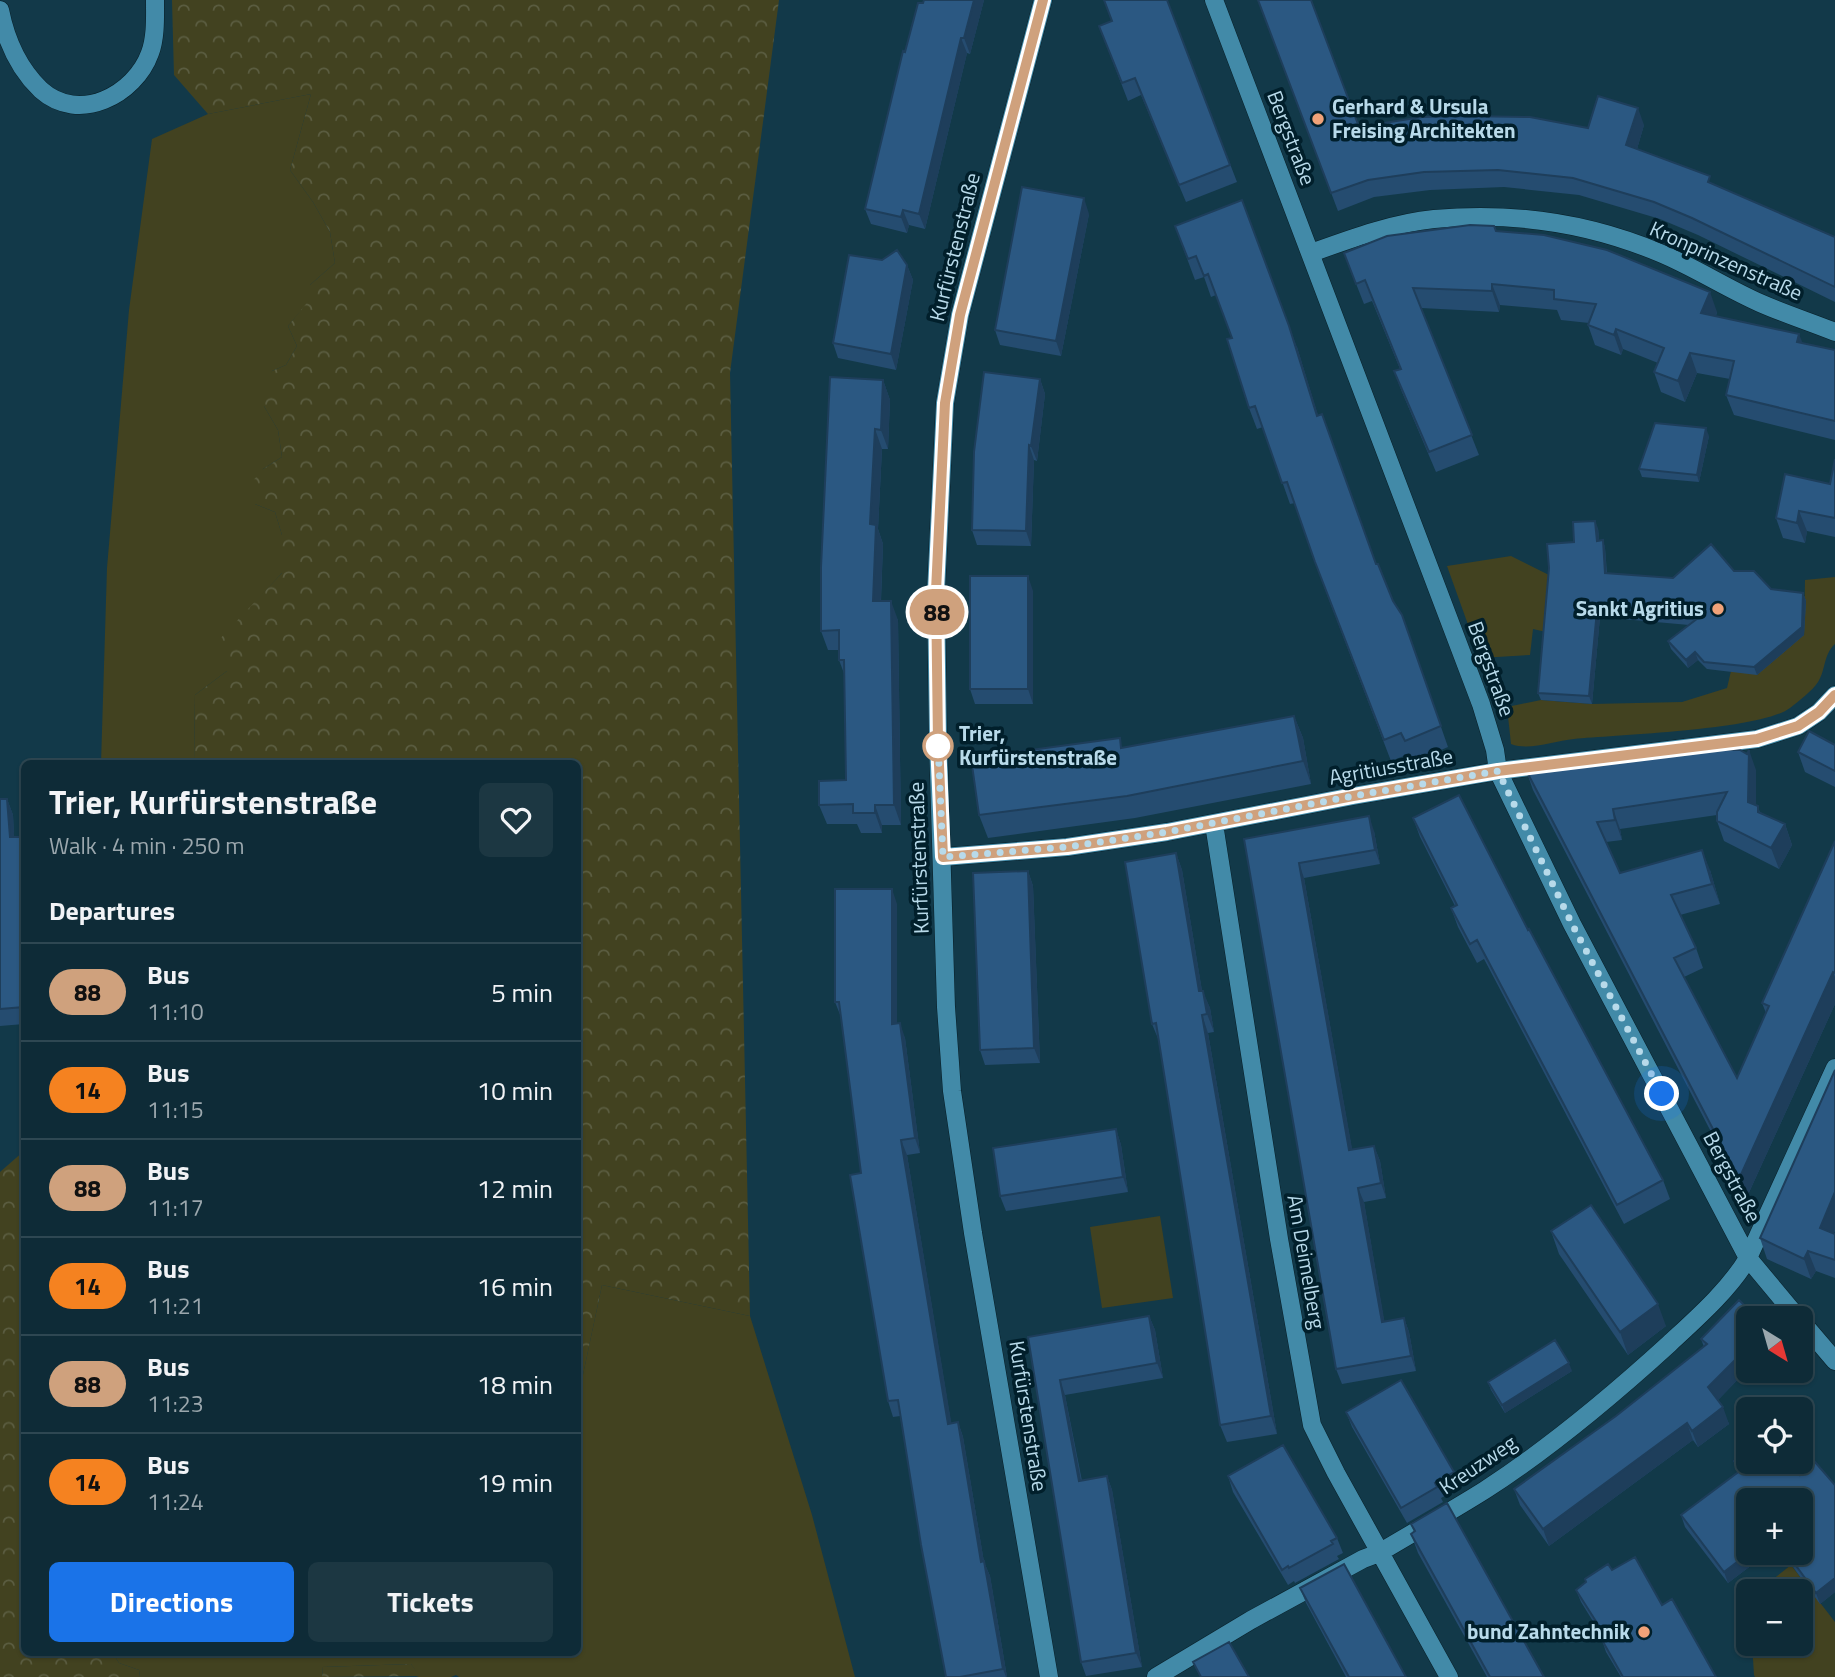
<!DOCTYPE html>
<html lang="en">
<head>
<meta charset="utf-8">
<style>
	body { margin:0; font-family:"Titillium Web",sans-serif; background:#1c3742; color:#f1f3f6; height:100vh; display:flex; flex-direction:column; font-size:26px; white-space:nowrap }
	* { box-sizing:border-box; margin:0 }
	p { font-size:23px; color:#9ba7ad }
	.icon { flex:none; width:38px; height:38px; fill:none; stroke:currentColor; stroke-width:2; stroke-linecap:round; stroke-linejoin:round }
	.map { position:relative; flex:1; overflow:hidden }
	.side { position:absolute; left:21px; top:760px; width:560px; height:896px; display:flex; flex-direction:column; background:#0e2b37; border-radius:10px; box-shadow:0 2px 5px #0004,0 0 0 2px #2e4752 }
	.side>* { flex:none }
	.badge { padding:0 14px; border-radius:23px; font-size:24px; line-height:46px }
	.needle { width:46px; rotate:143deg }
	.buttons { position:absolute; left:1736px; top:1306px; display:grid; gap:14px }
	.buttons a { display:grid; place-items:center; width:77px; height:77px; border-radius:10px; background:#0e2b37; box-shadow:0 2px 5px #0004,0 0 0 2px #2e4752; font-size:35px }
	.you { position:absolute; width:35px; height:35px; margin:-18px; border:5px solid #fff; border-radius:50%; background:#1a73e8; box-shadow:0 0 0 10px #1a73e833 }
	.map>.badge { position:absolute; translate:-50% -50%; box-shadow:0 0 0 4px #fff }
	h2 { padding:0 28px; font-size:26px; line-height:63px }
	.round { display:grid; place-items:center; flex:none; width:74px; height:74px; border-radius:10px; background:#1c3742 }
	.overview { display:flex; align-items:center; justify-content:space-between; height:119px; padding:0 28px }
	h1 { font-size:33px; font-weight:700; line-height:52px }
	.cta { display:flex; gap:14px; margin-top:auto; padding:14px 28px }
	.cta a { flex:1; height:80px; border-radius:10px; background:#1a73e8; color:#fff; font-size:28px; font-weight:700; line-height:80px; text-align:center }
	.cta a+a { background:#1c3742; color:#f1f3f6 }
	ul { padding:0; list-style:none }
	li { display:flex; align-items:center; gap:21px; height:98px; padding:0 28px; border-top:2px solid #2e4752 }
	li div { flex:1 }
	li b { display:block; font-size:26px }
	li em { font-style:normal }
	li .badge { min-width:77px; font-weight:700; text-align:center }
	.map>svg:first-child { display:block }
	.green { fill:#424220 }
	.forest { fill:url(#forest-crowns) }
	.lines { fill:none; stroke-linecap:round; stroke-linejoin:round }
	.minor-casing { stroke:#081f28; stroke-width:19 }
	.minor { stroke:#428aa8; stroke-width:18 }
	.wall { fill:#254c70 }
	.shaded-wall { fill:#1e3e5b }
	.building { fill:#2b5882; stroke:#1e3e5b; stroke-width:2 }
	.line-casing { stroke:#fff; stroke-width:16 }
	.line { stroke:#cfa17d; stroke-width:10 }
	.walk { stroke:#b8daea; stroke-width:7; stroke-dasharray:0 12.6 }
	.poi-dot { fill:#f0a279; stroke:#011f2b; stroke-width:2.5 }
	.stop-dot { fill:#fff; stroke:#cfa17d; stroke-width:3.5 }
	.labels { text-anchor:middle; stroke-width:7; stroke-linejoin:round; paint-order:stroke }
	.poi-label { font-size:21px; font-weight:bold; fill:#b8daea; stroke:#011f2b; text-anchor:end }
	.street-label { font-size:21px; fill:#b8daea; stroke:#011f2b }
	.stop-label { font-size:21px; font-weight:bold; fill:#b8daea; stroke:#011f2b; text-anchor:start }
</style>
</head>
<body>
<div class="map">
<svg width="1835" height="1677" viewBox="0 0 1835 1677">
	<defs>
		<pattern id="forest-crowns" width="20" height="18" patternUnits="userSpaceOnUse" patternTransform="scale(1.75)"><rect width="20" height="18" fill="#424220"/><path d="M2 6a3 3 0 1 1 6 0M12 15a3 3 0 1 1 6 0" fill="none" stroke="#5b5d41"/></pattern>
	</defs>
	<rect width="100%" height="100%" fill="#123949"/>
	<path class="green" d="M311 94 290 170 313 202 330 232 335 263 310 285 311 299 288 326 297 346 286 365 272 371 264 406 278 430 282 457 263 469 255 504 275 512 282 535V573L252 606 227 671 195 695 194 763H101L107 568 129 310 152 139 208 114Z
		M1511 556 1551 576 1546 632 1533 629 1530 655 1480 658 1447 566Z
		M1835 577V644C1823 655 1826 670 1818 682 1812 691 1799 701 1790 708 1761 730 1617 735 1574 739 1554 741 1529 751 1511 744L1507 707 1541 700 1592 704 1682 702 1727 688 1731 671 1804 635 1805 580Z
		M1160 1216 1173 1298 1102 1308 1090 1227Z
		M602 1285 750 1316 812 1515 855 1677H459L456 1675 451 1677H416L419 1676 411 1664 323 1667 322 1677H140L139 1670 119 1663 112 1652H578V1398Z
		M1791 1565 1835 1622V1677H1755L1754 1675 1752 1643H1801V1591H1758Z"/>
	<path class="forest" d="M172 0H779L730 373 750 1316 602 1285 578 1398V763H194L195 695 227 671 217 642 282 573V535L275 512 255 504 250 484 263 469 282 457 278 430 264 406 261 388 272 371 286 365 297 346 288 326 310 299V285L335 263 330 232 313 202 290 170 311 94 208 114 174 75Z
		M24 1151V1652H112L119 1663 139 1670 140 1677H0V1172Z
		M411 1664 420 1676 322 1677 323 1667Z"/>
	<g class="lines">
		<defs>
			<path id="minor" d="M1043 0 960 315 945 403 936 591 938 742 946 1007 952 1091 973 1233 1049 1677
				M1214 0 1481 704 1495 750 1498 771 1572 924 1748 1258 1798 1318
				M0 10C6 40 18 68 41 90 79 124 135 95 150 53 156 37 155 17 155 0
				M1311 253C1350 239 1393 223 1434 219 1511 212 1589 223 1660 253 1694 267 1726 288 1760 303 1785 314 1810 322 1835 332
				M1214 824 1279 1239 1312 1425 1336 1473 1449 1677
				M943 857 1067 847 1167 832 1353 796 1498 771 1757 739 1798 726 1819 712 1835 695
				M1801 1321 1835 1361
				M1156 1677 1251 1620 1363 1559 1379 1553C1414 1532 1450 1512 1485 1490 1550 1448 1612 1396 1669 1344 1697 1318 1729 1290 1748 1258L1835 1068"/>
		</defs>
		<use href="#minor" class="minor-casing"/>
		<use href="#minor" class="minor"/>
	</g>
	<path class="wall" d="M924 0H984L970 54 967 53 925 229 909 225 907 233 871 224 865 209 905 52Z
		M1167 0 1237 182 1186 202 1141 95 1128 101 1099 26Z
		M1258 0 1359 127 1588 128 1644 125 1637 149 1713 184 1835 237V302L1698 235 1660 219 1579 195 1504 187 1430 190 1374 197 1338 211Z
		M1089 214 1061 356 1000 345 995 330Z
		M1175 226 1297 347 1318 416 1376 564 1393 601 1402 615 1448 747 1413 762 1409 754 1391 761 1323 584 1295 503 1290 504 1263 427 1257 429 1249 408 1232 338 1216 295 1211 297 1204 277 1195 280Z
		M1496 231 1717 312 1716 316 1803 343 1835 350V440L1734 415 1726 395 1730 379 1697 373 1685 402 1661 392 1654 372 1658 363 1623 349 1621 355 1595 345 1588 325 1589 323 1561 320 1557 310 1500 305 1499 312 1421 308 1479 455 1436 472 1402 392 1394 371 1400 369 1372 301 1364 304 1344 253Z
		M907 265 913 280 896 370 838 358 833 343Z
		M1040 379 1045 394 1037 461 1034 460 1031 546 977 545 972 530Z
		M883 380 890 400 888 449H882L878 529 883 544 881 601 898 620 901 825H882V833H861L857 824H827L819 805 846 780 845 676 839 660V650H828L821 631Z
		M1709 436 1699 482 1642 477 1639 469Z
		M1835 459V537L1807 531 1805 543 1783 538 1776 518 1830 484Z
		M1598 528 1599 541 1603 540 1605 548 1607 573 1673 578 1734 571 1771 589 1803 593 1806 601 1804 635 1757 675 1707 669 1698 660 1688 668 1671 649 1668 641 1689 625 1600 617 1592 704 1541 700 1538 693 1574 542Z
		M1033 591V704H975L970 689Z
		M1294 716 1303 738 1311 784 1135 818 988 838 979 815 1123 748Z
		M1835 745V787L1805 772 1798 752Z
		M1526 770H1756V805L1758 806 1760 813 1785 824 1792 845 1779 869 1724 841 1717 821V815L1620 829 1622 840 1606 842 1620 873 1710 870 1720 904 1680 915 1696 948 1703 968 1684 977 1737 1078 1766 1013 1762 1003 1835 841V1004L1746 1199 1533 790Z
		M0 799H7L13 815 14 837H24V1024L0 1026Z
		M1413 818 1528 930 1663 1180 1670 1199 1624 1224 1484 959 1477 963 1458 927 1451 908 1455 906 1420 837Z
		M1374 831 1380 864 1304 878 1352 1150 1374 1146 1380 1161 1386 1198 1364 1202 1384 1321 1404 1318 1409 1332 1416 1371 1342 1384 1336 1369 1244 839Z
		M1176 853 1182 870 1202 991 1210 1008 1214 1032 1208 1033 1277 1434 1227 1442 1220 1425 1159 1041 1152 1024Z
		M1028 871 1033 886 1040 1063 985 1065 980 1050Z
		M897 904V1023L905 1038 920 1153 907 1155 951 1423 958 1422 963 1437 984 1562 990 1576 1007 1677H946L900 1416 893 1417 888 1401 861 1173 841 1017 835 1002Z
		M1835 1070V1230L1834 1233 1835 1234V1278L1816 1271 1811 1279 1767 1259 1760 1238Z
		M1116 1129 1121 1145 1128 1192 1006 1211 1000 1196Z
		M1551 1231 1666 1326 1628 1355 1559 1254Z
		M1149 1316 1155 1330 1163 1378 1065 1395 1082 1481 1107 1476 1112 1490 1142 1667 1086 1676 1081 1662 1028 1337Z
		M1748 1318V1369L1718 1400 1729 1424 1698 1447 1693 1440 1549 1546 1520 1505 1514 1489 1616 1416 1704 1347 1701 1339Z
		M1572 1371 1505 1413 1491 1390 1488 1382Z
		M1346 1412 1454 1472 1460 1488 1441 1498 1443 1502 1407 1523 1352 1427Z
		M1734 1461 1800 1475 1835 1485V1592L1820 1604 1782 1552H1801V1500L1748 1552H1769L1728 1583 1685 1527 1681 1515 1738 1473Z
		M1228 1476 1337 1538 1343 1553 1337 1556 1339 1559 1295 1583 1294 1581 1288 1585 1233 1492Z
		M1411 1524 1544 1677H1487L1418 1553 1411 1534 1414 1532Z
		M1612 1570 1662 1605 1716 1677H1621L1606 1652 1602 1640 1604 1639 1581 1602 1576 1590Z
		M1300 1588 1406 1677H1346L1306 1603Z"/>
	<path class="shaded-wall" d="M974 0H984L970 54 964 38Z
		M961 38 967 53 925 229 919 214Z
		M1638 108 1644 125 1633 163 1626 145Z
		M1084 198 1089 214 1061 356 1056 341Z
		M903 210 909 225 907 233 901 217Z
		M907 265 913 280 896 370 891 354Z
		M1492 284 1500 305 1499 312 1492 291Z
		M1710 292 1717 312 1708 333 1701 313Z
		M1289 326 1297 347 1325 437 1317 416Z
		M1616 329 1623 349 1621 355 1614 335Z
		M1799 334 1807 354 1797 342Z
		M1690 353 1697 373 1685 402 1678 381Z
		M1040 379 1045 394 1037 461 1031 446Z
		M883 380 890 400 888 449 881 430Z
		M1706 428 1709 436 1699 482 1697 475Z
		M875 429 882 449 878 529 883 544 880 621 873 601 870 524Z
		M1029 445 1034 460 1031 546 1026 531Z
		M1799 511 1807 531 1805 543 1797 523Z
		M1595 521 1598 528 1600 548 1597 541Z
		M1603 540 1605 548 1607 581 1605 573Z
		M1028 576 1033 591V704L1028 689Z
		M1803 593 1806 601 1804 635 1757 675 1754 667Z
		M891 601 898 620 901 825 894 805Z
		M1597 610 1600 617 1592 704 1589 696Z
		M1695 652 1698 660 1688 668 1686 660Z
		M1294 716 1303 738 1311 784 1303 761Z
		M1749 750 1756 770V822L1748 802Z
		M7 799 13 815 15 853 10 837Z
		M875 805 882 825V833L875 813Z
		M1613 809 1620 829 1622 840 1615 820Z
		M1369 816 1374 831 1380 864 1375 850Z
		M1785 824 1792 845 1779 869 1771 848Z
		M1702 850 1710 870 1720 904 1712 884Z
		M1176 853 1182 870 1205 1009 1199 991Z
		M1299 863 1304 878 1355 1165 1349 1150Z
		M1028 871 1033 886 1040 1063 1034 1048Z
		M892 889 897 904V1039L892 1024Z
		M1833 972 1835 977V1004L1746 1199 1739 1179Z
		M1203 991 1210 1008 1214 1032 1207 1014Z
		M1202 1015 1208 1033 1277 1434 1271 1416Z
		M900 1023 905 1038 920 1153 915 1138Z
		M1116 1129 1121 1145 1128 1192 1123 1177Z
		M901 1140 907 1155 954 1439 948 1424Z
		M1374 1146 1380 1161 1386 1198 1381 1183Z
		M1358 1188 1364 1202 1387 1336 1382 1322Z
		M1835 1192V1230L1828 1248 1820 1228Z
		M1808 1251 1816 1271 1811 1279 1804 1259Z
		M1658 1304 1666 1326 1628 1355 1620 1332Z
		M1149 1316 1155 1330 1163 1378 1157 1363Z
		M1404 1318 1409 1332 1416 1371 1411 1356Z
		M1748 1347V1369L1714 1404 1708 1387Z
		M1569 1363 1572 1371 1505 1413 1502 1405Z
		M1060 1380 1065 1395 1084 1496 1079 1481Z
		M1723 1407 1729 1424 1698 1447 1692 1431Z
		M958 1422 963 1437 984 1562 990 1576 1007 1677H1006L1003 1669 981 1562Z
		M1687 1423 1693 1440 1549 1546 1543 1529Z
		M1107 1476 1112 1490 1142 1667 1136 1653Z
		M1750 1552H1769L1728 1583 1724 1572Z
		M1835 1578V1592L1820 1604 1816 1593Z"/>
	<path class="building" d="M924 0H974L964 38H961L919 214 903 210 901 217 865 209 903 51 905 52 918 3H923Z
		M1104 0H1167L1230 165 1179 185 1135 78 1122 83 1099 26 1112 21Z
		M1258 0H1311L1359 127 1422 117 1463 116 1530 117 1588 128 1598 96 1638 108 1626 145 1710 176 1708 182 1835 237V287L1692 218 1654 202 1573 178 1498 170 1424 172 1368 180 1331 193Z
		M1022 187 1084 198 1056 341 995 330Z
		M1242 200 1289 326 1317 416 1322 414 1376 564H1378L1393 601 1402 615 1441 726 1405 741 1401 733 1384 740 1315 562 1287 482 1282 483 1255 406 1249 408 1227 339 1232 338 1208 274 1204 276 1196 256 1188 259 1175 226Z
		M1470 225 1494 226 1496 231 1544 235 1607 250 1710 292 1701 313 1799 334 1797 342 1835 350V421L1726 395 1734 361 1690 353 1678 381 1654 372 1664 348 1616 329 1614 335 1588 325 1596 304 1554 299V290L1492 284V291L1413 288 1472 435 1429 452 1394 371 1401 369 1365 280 1356 284 1344 253 1387 236Z
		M897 250 907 265 891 354 833 343 849 255 882 260Z
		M984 372 1040 379 1031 446 1029 445 1026 531 972 530 974 452Z
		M830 377 883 380 881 430 875 429 870 524 876 525 873 601H891L894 805H875V813H853V804L819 805V781L846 780 844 660H839V630L821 631V567Z
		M1655 423 1706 428 1697 475 1639 469Z
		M1835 459V518L1799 511 1797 523 1776 518 1785 474 1830 484Z
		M1595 521 1597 541 1603 540 1605 573 1673 578 1711 544 1734 571H1754L1771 589 1803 593 1802 627 1754 667 1704 662 1695 652 1686 660 1668 641 1698 618 1597 610 1589 696 1538 693 1549 568 1547 544 1574 542 1573 522Z
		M970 576H1028V689H970Z
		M1294 716 1303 761 1127 796 979 815 971 758 1120 738 1121 748Z
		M1809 731 1835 745V771L1798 752Z
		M1692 749 1740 750 1747 754 1749 750 1748 802 1758 806V812L1785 824 1771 848 1717 821V812L1727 792 1613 809 1615 820 1597 822 1620 873 1702 850 1712 884 1671 895 1696 948 1674 958 1737 1078 1769 1006 1762 1003 1835 841V973L1833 972 1739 1179 1526 770Z
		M1459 795 1528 930 1529 929 1663 1180 1617 1205 1477 940 1470 944 1451 908 1457 905 1413 818Z
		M0 799H7L10 837H24V930H22L24 959V1007L0 1009Z
		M1369 816 1375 850 1299 863 1349 1150 1374 1146 1381 1183 1358 1188 1382 1322 1404 1318 1411 1356 1336 1369 1244 839Z
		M1176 853 1199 991H1203L1207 1014 1202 1015 1271 1416 1220 1425 1156 1023 1152 1024 1125 862Z
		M1028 871 1034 1048 980 1050 973 873Z
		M835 889H892V1024L900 1023 915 1138 901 1140 948 1424 958 1422 981 1562 984 1561 1003 1669 960 1677H946L921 1545 898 1400 888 1401 850 1175 861 1173 839 1002H835Z
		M1835 1070V1192L1820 1228 1835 1234V1260L1808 1251 1804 1259 1760 1238Z
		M1116 1129 1123 1177 1000 1196 993 1148Z
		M1591 1205 1658 1304 1620 1332 1551 1231Z
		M1739 1300 1757 1318H1748V1347L1708 1387 1723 1407 1692 1431 1687 1423 1543 1529 1514 1489 1616 1416 1707 1344 1701 1339Z
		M1149 1316 1157 1363 1060 1380 1079 1481 1107 1476 1136 1653 1081 1662 1028 1337Z
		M1555 1340 1569 1363 1502 1405 1488 1382Z
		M1401 1380 1454 1472 1435 1483 1437 1487 1401 1508 1346 1412Z
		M1283 1445 1337 1538 1331 1541 1333 1544 1289 1568 1288 1566 1282 1570 1228 1476Z
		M1748 1448V1461H1788L1800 1475 1815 1462 1835 1485V1578L1816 1593 1786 1552H1801V1500H1748V1552H1750L1724 1572 1681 1515 1741 1470 1734 1461Z
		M1447 1503 1544 1677H1490L1411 1534 1415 1531 1411 1524Z
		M1635 1557 1662 1605 1672 1599 1716 1677H1623L1602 1640 1606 1637 1576 1590 1586 1582 1585 1579 1608 1564 1612 1570Z
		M1344 1564 1406 1677H1349L1300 1588Z
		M1229 1642 1249 1677H1201L1193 1662Z"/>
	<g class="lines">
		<defs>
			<path id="line" d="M1043 0 960 315 945 403 936 591 938 742 943 857 1067 847 1167 832 1353 796 1498 771 1757 739 1798 726 1819 712 1835 695"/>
		</defs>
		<use href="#line" class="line-casing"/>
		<use href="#line" class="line"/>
		<path class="walk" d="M938 746V742L943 857 1067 847 1167 832 1353 796 1498 771 1572 924 1662 1094"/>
	</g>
	<g class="poi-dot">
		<circle cx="1318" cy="119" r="7"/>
		<circle cx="1718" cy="609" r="7"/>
		<circle cx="1644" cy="1632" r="7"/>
	</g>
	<circle class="stop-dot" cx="938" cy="746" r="14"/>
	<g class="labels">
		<g class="poi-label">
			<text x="1332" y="114" text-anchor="start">Gerhard &amp; Ursula<tspan x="1332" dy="24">Freising Architekten</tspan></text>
			<text x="1704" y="616">Sankt Agritius</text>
			<text x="1630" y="1639">bund Zahntechnik</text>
		</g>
		<g class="street-label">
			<text transform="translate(1291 138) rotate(69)" y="7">Bergstraße</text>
			<text transform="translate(955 247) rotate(-76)" y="7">Kurfürstenstraße</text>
			<text transform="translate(1726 261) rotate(24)" y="7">Kronprinzenstraße</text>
			<text transform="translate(1491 669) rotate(70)" y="7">Bergstraße</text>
			<text transform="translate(1391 767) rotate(-10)" y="7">Agritiusstraße</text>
			<text transform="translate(919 858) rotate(-92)" y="7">Kurfürstenstraße</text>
			<text transform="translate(1732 1177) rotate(62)" y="7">Bergstraße</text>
			<text transform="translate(1306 1262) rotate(80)" y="7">Am Deimelberg</text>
			<text transform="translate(1028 1416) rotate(81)" y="7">Kurfürstenstraße</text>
			<text transform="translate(1478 1465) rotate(-34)" y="7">Kreuzweg</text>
		</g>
		<g class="stop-label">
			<text x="959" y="741">Trier,<tspan x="959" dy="24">Kurfürstenstraße</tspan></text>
		</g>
	</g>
</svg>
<div class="buttons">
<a><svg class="needle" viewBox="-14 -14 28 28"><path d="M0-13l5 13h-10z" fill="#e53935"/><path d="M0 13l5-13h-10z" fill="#9ba7ad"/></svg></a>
<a><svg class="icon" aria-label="locate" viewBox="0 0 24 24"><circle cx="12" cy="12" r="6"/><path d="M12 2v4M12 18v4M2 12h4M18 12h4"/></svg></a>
<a>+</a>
<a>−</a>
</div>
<div class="you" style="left:1662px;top:1094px"></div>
<b class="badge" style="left:937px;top:612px;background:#cfa17d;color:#111">88</b>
<section class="side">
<div class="overview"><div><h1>Trier, Kurfürstenstraße</h1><p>Walk · 4 min · 250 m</p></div><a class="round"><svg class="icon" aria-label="heart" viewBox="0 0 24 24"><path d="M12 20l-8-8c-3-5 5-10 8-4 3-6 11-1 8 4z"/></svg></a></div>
<h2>Departures</h2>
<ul>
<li><span class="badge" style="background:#cfa17d;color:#111">88</span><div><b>Bus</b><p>11:10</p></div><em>5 min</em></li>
<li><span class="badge" style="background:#f58220;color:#111">14</span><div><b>Bus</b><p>11:15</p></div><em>10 min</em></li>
<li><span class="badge" style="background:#cfa17d;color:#111">88</span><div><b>Bus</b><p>11:17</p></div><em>12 min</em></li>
<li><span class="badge" style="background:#f58220;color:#111">14</span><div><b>Bus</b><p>11:21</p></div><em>16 min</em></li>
<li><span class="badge" style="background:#cfa17d;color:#111">88</span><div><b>Bus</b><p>11:23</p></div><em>18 min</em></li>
<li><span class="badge" style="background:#f58220;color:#111">14</span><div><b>Bus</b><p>11:24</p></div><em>19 min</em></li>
</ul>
<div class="cta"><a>Directions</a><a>Tickets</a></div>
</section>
</div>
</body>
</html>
